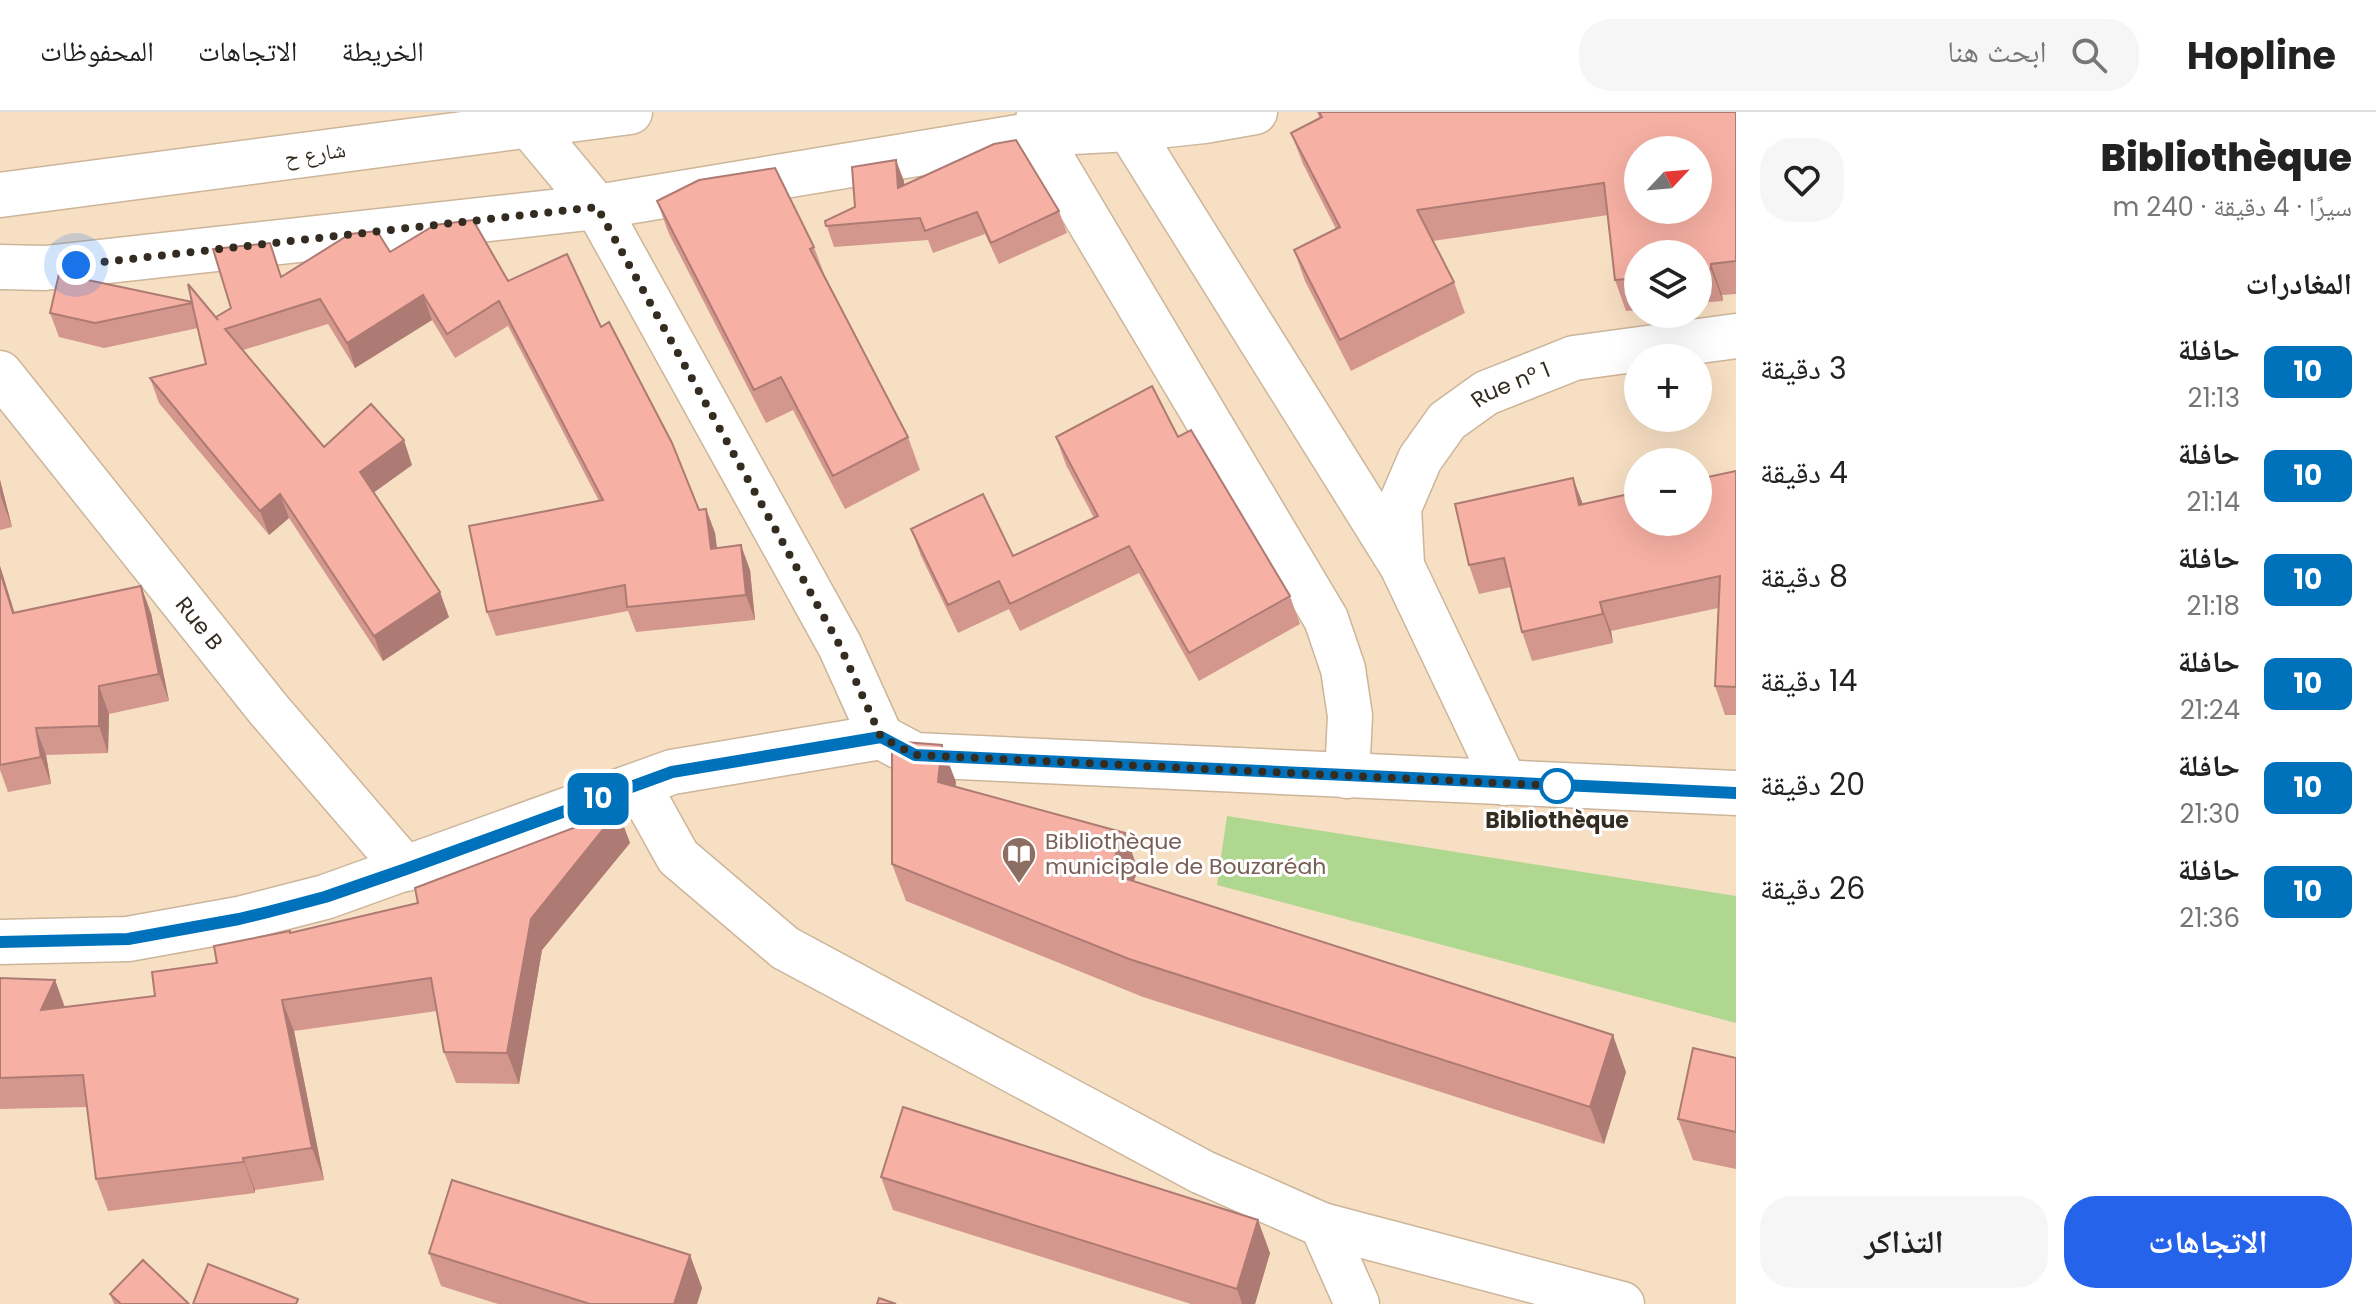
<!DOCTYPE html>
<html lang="ar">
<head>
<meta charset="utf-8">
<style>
	body { margin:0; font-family:Poppins,"Noto Naskh Arabic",sans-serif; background:#f6f6f6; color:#222; direction:rtl; height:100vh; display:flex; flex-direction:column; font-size:30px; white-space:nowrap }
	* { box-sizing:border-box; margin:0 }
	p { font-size:26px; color:#767676 }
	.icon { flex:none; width:44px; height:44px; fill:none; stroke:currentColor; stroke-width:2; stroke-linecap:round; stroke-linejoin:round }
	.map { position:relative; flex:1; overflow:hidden; direction:ltr }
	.side { display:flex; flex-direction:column; background:#fff; width:640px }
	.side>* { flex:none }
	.badge { padding:0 16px; border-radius:12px; font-size:28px; line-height:52px }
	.needle { width:52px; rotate:64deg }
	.fabs { position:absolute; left:1624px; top:24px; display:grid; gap:16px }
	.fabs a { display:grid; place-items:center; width:88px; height:88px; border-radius:50%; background:#fff; box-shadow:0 8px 32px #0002; font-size:40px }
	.you { position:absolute; width:40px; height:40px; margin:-20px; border:6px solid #fff; border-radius:50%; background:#1a73e8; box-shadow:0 0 0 12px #1a73e833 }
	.map>.badge { position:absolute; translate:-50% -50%; box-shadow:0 0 0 4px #fff }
	h2 { padding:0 24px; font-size:30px; line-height:72px }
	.round { display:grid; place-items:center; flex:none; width:84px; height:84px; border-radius:32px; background:#f6f6f6 }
	.overview { display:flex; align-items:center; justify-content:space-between; height:136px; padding:0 24px }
	h1 { font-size:38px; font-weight:800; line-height:60px }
	.action { display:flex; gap:16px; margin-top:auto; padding:16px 24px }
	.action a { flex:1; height:92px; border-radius:32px; background:#2563eb; color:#fff; font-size:32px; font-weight:800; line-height:92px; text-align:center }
	.action a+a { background:#f6f6f6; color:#222 }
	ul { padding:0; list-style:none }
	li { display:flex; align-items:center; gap:24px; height:104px; padding:0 24px }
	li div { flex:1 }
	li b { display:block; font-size:30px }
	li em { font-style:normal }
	li .badge { min-width:88px; font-weight:700; text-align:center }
	header { display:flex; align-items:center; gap:48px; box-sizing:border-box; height:112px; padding:0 40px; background:#fff; border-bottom:2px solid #e0e0e0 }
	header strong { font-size:38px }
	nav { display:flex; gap:44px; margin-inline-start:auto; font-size:28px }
	.search { width:560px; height:72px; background:#f6f6f6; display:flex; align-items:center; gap:20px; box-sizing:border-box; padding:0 28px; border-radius:32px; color:#767676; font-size:30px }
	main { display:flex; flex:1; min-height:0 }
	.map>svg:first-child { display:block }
	.grass { fill:#b0d790 }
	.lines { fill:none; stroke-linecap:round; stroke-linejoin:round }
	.minor-casing { stroke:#ccb59a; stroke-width:47 }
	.major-casing { stroke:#ccb59a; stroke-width:47 }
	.minor { stroke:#fff; stroke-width:44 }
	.major { stroke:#fff; stroke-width:44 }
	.wall { fill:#d4978d }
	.shaded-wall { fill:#ad7b73 }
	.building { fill:#f7b0a4; stroke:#ad7b73; stroke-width:2; fill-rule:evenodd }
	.line-casing { stroke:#fff; stroke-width:18 }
	.line { stroke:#0072bc; stroke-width:12 }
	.walk { stroke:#352c21; stroke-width:8; stroke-dasharray:0 14.4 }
	.stop-dot { fill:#fff; stroke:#0072bc; stroke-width:4 }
	.labels { text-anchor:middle; stroke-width:6; stroke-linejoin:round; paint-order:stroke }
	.street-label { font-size:22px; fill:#352c21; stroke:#fff }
	.stop-label { font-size:22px; font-weight:bold; fill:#352c21; stroke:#fff }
	.education-label { font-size:22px; fill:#785e54; stroke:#fff; text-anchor:start }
</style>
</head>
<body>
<header>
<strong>Hopline</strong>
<div class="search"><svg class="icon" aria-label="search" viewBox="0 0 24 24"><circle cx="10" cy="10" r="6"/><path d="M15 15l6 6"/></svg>ابحث هنا</div>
<nav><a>الخريطة</a><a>الاتجاهات</a><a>المحفوظات</a></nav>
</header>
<main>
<section class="side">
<div class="overview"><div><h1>Bibliothèque</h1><p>سيرًا · 4 دقيقة · 240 m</p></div><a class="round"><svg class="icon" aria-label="heart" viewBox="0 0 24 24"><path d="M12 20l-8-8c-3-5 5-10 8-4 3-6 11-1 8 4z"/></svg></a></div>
<h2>المغادرات</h2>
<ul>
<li><span class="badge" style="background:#0072bc;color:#fff">10</span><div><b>حافلة</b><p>21:13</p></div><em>3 دقيقة</em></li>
<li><span class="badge" style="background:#0072bc;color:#fff">10</span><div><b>حافلة</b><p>21:14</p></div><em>4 دقيقة</em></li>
<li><span class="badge" style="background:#0072bc;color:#fff">10</span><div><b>حافلة</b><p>21:18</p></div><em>8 دقيقة</em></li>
<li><span class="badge" style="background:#0072bc;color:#fff">10</span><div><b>حافلة</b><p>21:24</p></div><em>14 دقيقة</em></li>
<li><span class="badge" style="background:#0072bc;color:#fff">10</span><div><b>حافلة</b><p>21:30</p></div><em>20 دقيقة</em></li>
<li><span class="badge" style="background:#0072bc;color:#fff">10</span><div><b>حافلة</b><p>21:36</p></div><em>26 دقيقة</em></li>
</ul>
<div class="action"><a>الاتجاهات</a><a>التذاكر</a></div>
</section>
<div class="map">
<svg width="1736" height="1192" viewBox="0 0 1736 1192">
	<rect width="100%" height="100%" fill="#f7dfc3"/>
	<path class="grass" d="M1227 704 1736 784V911L1217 773Z"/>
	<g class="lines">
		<defs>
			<g id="minor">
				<path d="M518 0 597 95 840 534 881 625"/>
				<path d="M1039 0 1037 22 1326 507 1343 557 1350 604 1347 664"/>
				<path d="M1129 0V17L1402 454 1505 671"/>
				<path d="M0 83 630 0"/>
				<path d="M0 155 45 156 597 95 1037 22 1129 17 1204 9 1255 0"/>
				<path id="s1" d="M0 261 269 598 406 757"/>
				<path id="s2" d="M1402 452 1399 396 1420 347 1447 309 1486 281 1574 246 1736 224"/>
				<path d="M638 673 678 745 785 836 1202 1060 1322 1113 1357 1192"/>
				<path d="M1322 1113 1622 1192"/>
			</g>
			<path id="major" d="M0 830 128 827 239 807 325 785 672 660 881 625 915 643 1736 681"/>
		</defs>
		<use href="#minor" class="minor-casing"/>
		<use href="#major" class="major-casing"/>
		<use href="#minor" class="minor"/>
		<use href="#major" class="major"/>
	</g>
	<path class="wall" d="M1317 0H1736V182L1722 183 1723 189 1698 191V142H1638V198L1626 199 1615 168 1608 103 1433 129 1454 170 1465 201 1351 259 1305 169 1294 138 1336 117 1303 52 1291 21 1320 7Z
		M904 69V73L1059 99 1067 121 999 152 985 122 933 141 928 128 834 135 825 109 855 95Z
		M657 89 814 135 824 162 908 325 920 358 845 397 793 298 766 311 669 122Z
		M390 140 508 169 601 215 699 398 706 397 715 421 717 436 750 458 755 508 636 520 628 499 496 524 487 500 599 389 508 214 455 246 432 208 355 256 328 212 243 238 324 335 412 353 374 380 449 505 383 549 289 406 269 423 159 291 150 266 206 252 198 216 104 236 59 225 50 201 192 190 217 208 282 165Z
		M1056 325H1178L1290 484 1300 512 1199 569 1139 461 1020 519 1009 497 958 521 921 444 911 417 1013 444 1094 406 1066 353Z
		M1736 359V603H1725L1715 574 1718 496 1611 519 1613 531 1532 549 1522 520 1511 475 1479 482 1469 453 1583 392Z
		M0 368 12 415 0 418Z
		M0 454 14 500 151 501 169 589 109 602 108 641 46 643 51 672 8 680 0 658Z
		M956 670 955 675 1125 721 1138 758 1134 769 1626 960 1604 1032 1143 885 906 789 892 752Z
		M618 699 630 731 542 838 519 972 456 971 444 940 437 899 294 919 324 1068 255 1078V1081L108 1099 96 1067 87 995 0 997V866L55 868 65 895 155 884 217 851 291 821 418 791Z
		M1736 946V1057L1693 1048 1678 1007Z
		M881 1065 1270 1141 1255 1192H1191L893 1098Z
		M429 1141 690 1143 702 1176 697 1192H498L441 1174Z
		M110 1182 189 1192H114Z"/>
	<path class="shaded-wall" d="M896 48 904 69 906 97 898 76Z
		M1711 152 1722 183 1723 189 1711 157Z
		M423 183 432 208 355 256 347 231Z
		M404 328 412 353 369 384 360 360Z
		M1573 366 1584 395 1579 393Z
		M0 368 12 415 2 388 0 380Z
		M280 382 289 406 269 423 260 399Z
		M706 397 715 421 720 461 711 437Z
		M741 433 750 458 755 508 746 483Z
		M0 454 23 528 13 501 0 459Z
		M141 474 151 501 169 589 159 562Z
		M440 480 449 505 383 549 374 524Z
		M1600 490 1611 519 1613 531 1603 502Z
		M99 574 109 602 108 641 99 614Z
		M36 616 46 643 51 672 41 645Z
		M942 633 956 670 951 707 938 670Z
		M618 699 630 731 542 838 519 972 507 941 531 807Z
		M1125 721 1138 758 1122 798 1108 761Z
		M55 868 66 900 41 898Z
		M282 888 294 919 324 1068 312 1036Z
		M1613 923 1626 960 1604 1032 1590 995Z
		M243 1046 255 1078V1081L244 1050Z
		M1258 1108 1270 1141 1255 1192H1242L1237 1177Z
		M690 1143 702 1176 697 1192H674Z"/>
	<path class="building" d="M1319 0H1736V149L1711 152V157L1698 159V142H1638V166L1615 168 1604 71 1417 98 1454 170 1340 228 1294 138 1340 115 1291 21 1322 5ZM1638 38H1698V98H1638Z
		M1016 28 1059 99 991 131 977 100 925 119 920 106 826 114 825 109 855 95 852 55 896 48 898 76 994 32Z
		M775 56 814 135 810 137 908 325 833 364 781 265 754 278 657 89 699 68Z
		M473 108 508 169 567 142 601 215 609 210 672 331 699 398 706 397 711 437 741 433 746 483 627 495 625 473 487 500 469 414 603 388 499 189 447 222 423 183 347 231 320 187 225 217 324 335 371 292 404 328 360 360 440 480 374 524 280 382 260 399 150 266 206 252 192 191 95 211 50 201 59 162 192 190 188 172 218 208 216 205 231 196 213 137 270 131 281 165 350 122 377 119 390 140 435 113Z
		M1152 274 1178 325 1191 318 1290 484 1189 541 1129 434 1010 492 999 469 948 493 911 417 983 382 1013 444 1098 404 1056 325Z
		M1736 359V575L1715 574 1720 464 1600 490 1603 502 1522 520 1504 446 1469 453 1455 392 1573 366 1579 393 1638 380V410H1698V367Z
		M0 459 13 501 141 474 159 562 99 574V614L36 616 41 645 0 653Z
		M892 629 942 633 938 670 1125 721 1108 761 1613 923 1590 995 1129 847 892 752Z
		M618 699 531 807 507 941 444 940 431 866 282 888 312 1036 243 1046 244 1050 96 1067 83 963 0 966V866L55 868 41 898 155 884 152 860 217 851 214 834 290 819V821L418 791 415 776Z
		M1693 936 1736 946V1020L1678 1007Z
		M903 995 1258 1108 1237 1177 881 1065Z
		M452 1068 690 1143 674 1192H590L429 1141Z
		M143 1148 189 1192H121L110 1182Z
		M208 1152 298 1187 296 1192H193Z
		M879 1186 896 1192H877Z"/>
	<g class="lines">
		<defs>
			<path id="line" d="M0 830 128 827 239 807 268 800 325 785 406 757 672 660 881 625 915 643 1736 681"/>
		</defs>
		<use href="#line" class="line-casing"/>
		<use href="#line" class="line"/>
		<path class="walk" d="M76 153 597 95 840 534 881 625 915 643 1562 674H1557"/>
	</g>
	<defs>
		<symbol id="library-pin" viewBox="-11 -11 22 30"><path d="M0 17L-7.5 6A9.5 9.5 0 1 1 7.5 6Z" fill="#8d6e63" stroke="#fff"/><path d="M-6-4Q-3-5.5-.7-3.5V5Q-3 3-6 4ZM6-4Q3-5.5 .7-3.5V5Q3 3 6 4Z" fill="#fff"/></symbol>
	</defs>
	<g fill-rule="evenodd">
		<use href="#library-pin" x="999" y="722" width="40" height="54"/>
	</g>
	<circle class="stop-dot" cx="1557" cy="674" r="16"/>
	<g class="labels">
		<g class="street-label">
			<text transform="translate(315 41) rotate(-8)" y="8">شارع ح</text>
			<text dy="8" stroke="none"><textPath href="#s2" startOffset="230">Rue n° 1</textPath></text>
			<text dy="8" stroke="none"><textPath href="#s1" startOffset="320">Rue B</textPath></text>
		</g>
		<g class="stop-label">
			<text x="1557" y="716">Bibliothèque</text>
		</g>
		<g class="education-label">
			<text x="1045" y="737">Bibliothèque<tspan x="1045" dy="25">municipale de Bouzaréah</tspan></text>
		</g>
	</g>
</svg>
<div class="fabs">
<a><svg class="needle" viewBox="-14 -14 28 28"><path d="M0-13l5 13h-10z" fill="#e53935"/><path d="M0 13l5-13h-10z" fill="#767676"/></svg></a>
<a><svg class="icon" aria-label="layers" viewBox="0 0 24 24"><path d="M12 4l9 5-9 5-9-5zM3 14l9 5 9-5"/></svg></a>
<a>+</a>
<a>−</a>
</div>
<div class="you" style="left:76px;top:153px"></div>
<b class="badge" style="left:598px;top:687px;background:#0072bc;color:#fff">10</b>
</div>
</main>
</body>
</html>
